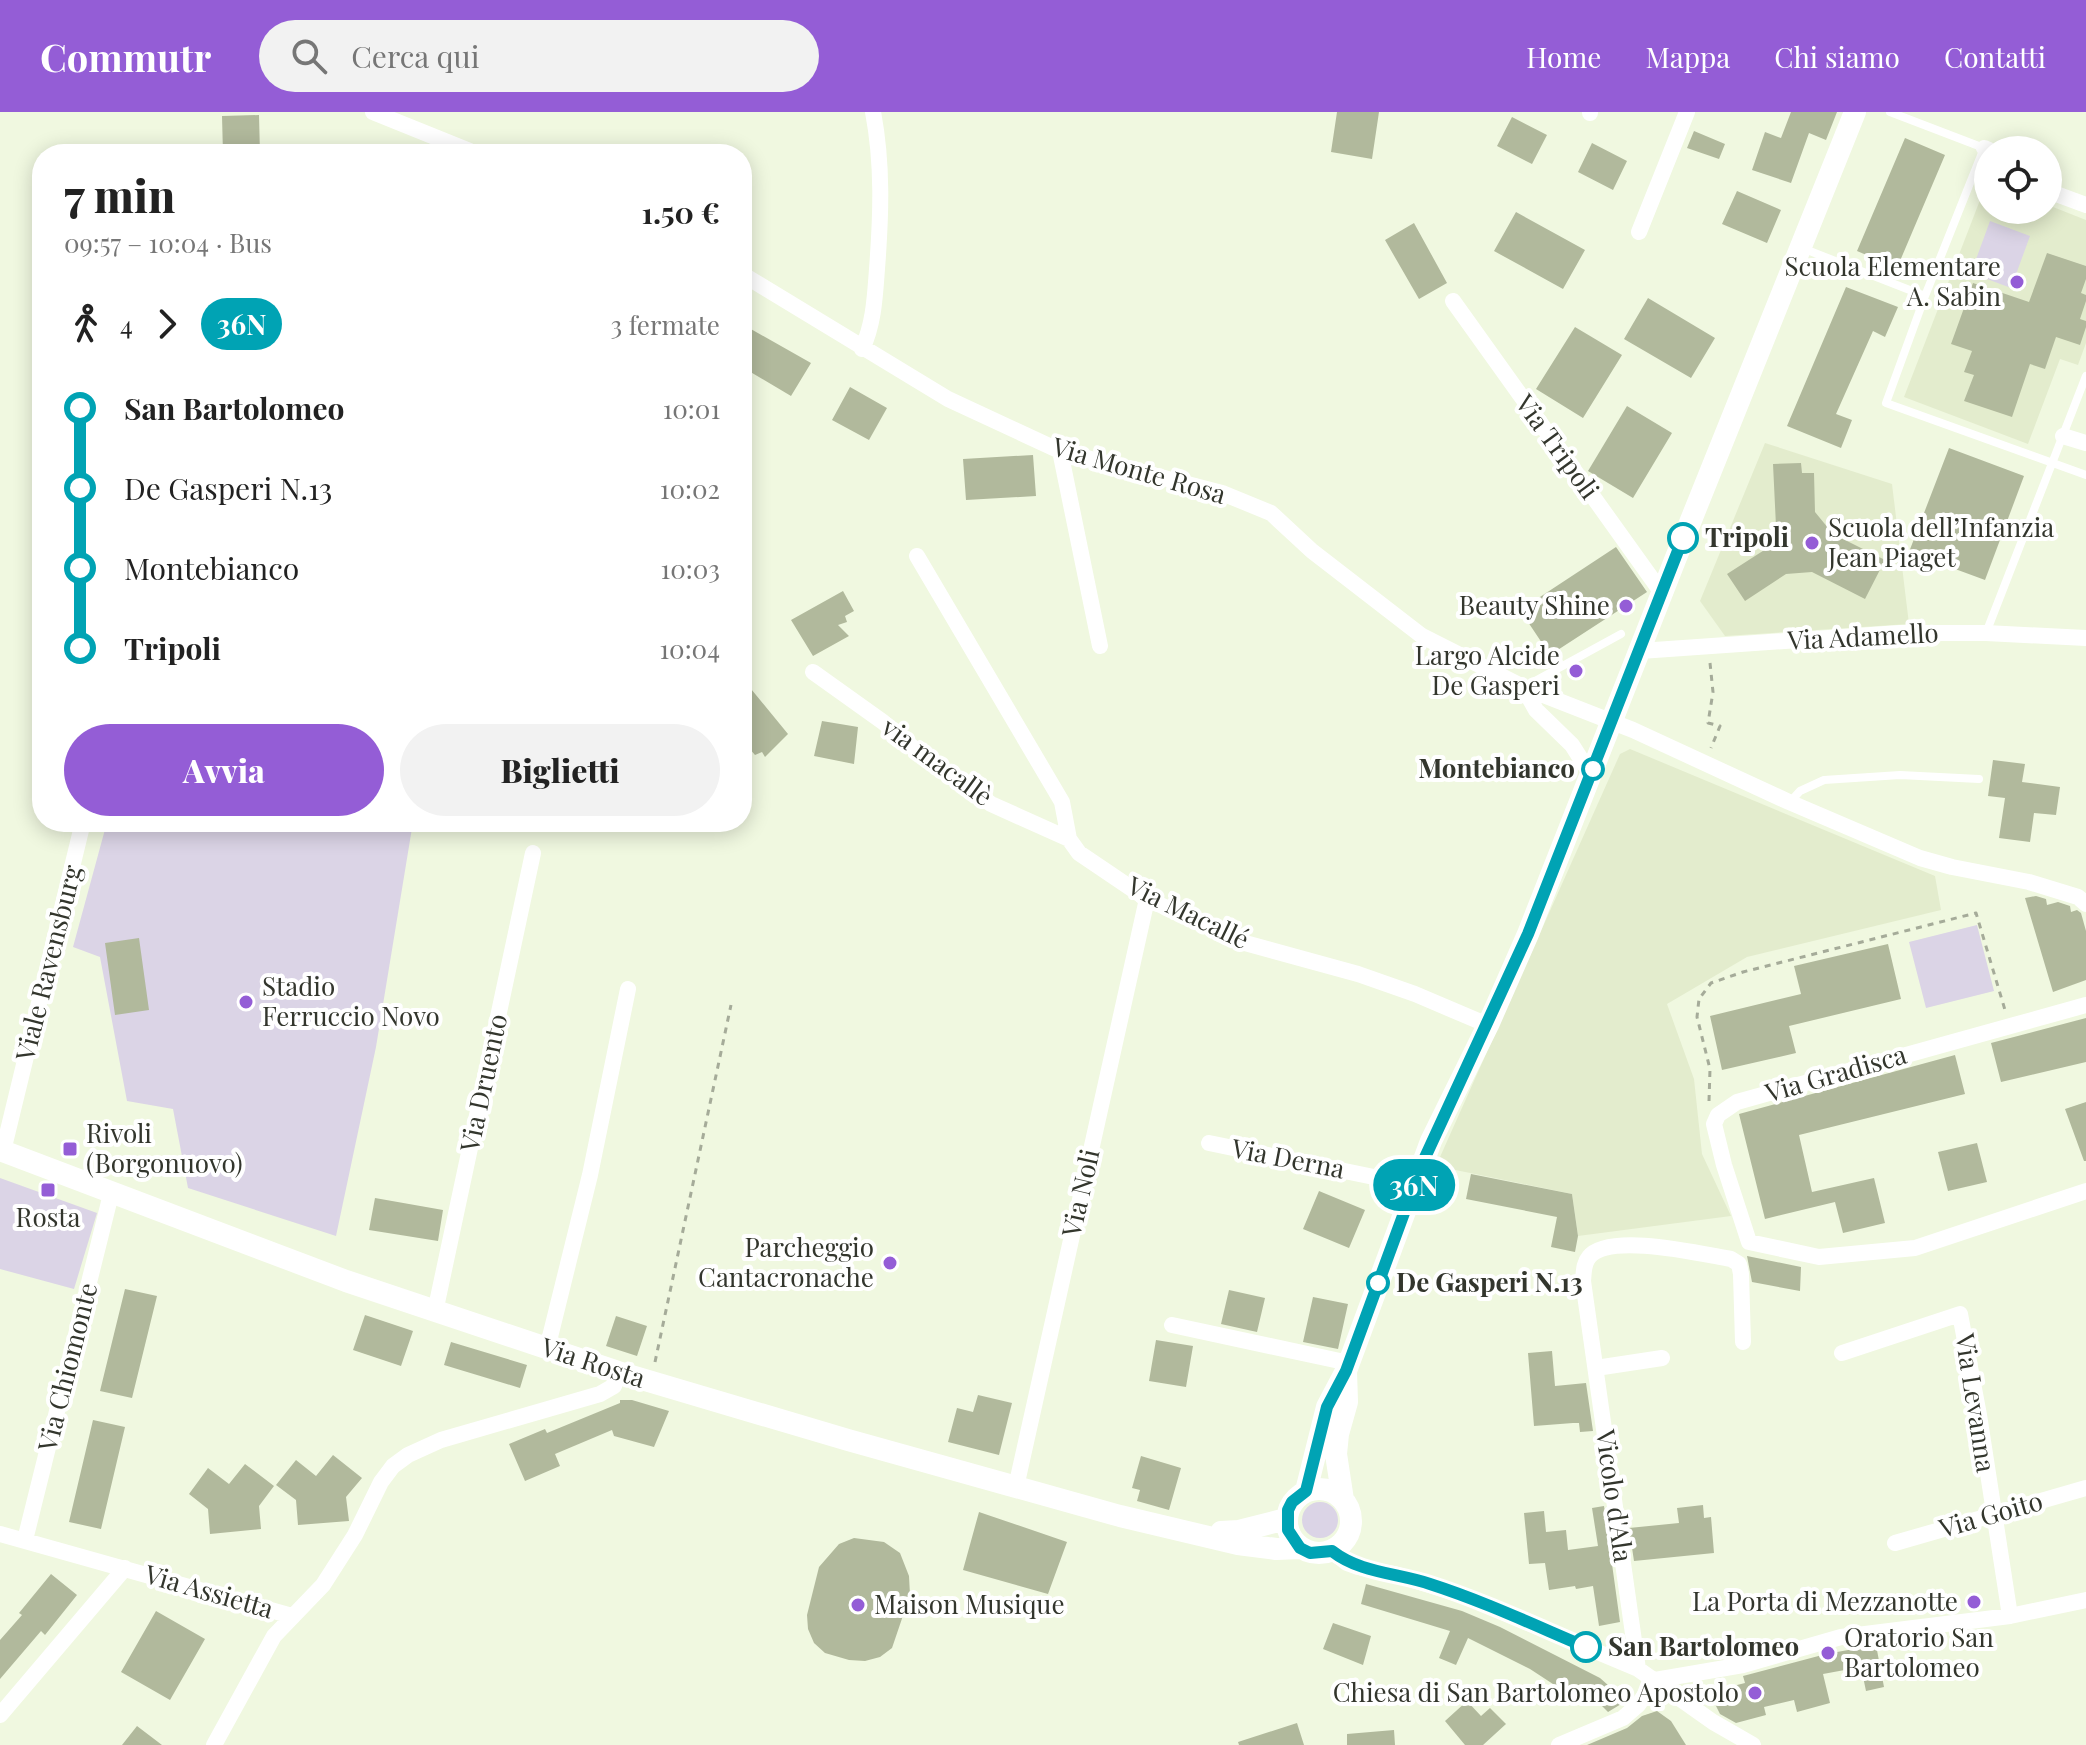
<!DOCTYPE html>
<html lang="it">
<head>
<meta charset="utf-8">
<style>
	body { margin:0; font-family:"Playfair Display",serif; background:#f2f2f2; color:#222; height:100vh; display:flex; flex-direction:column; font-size:30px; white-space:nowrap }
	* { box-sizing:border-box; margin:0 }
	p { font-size:26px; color:#767676 }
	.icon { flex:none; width:44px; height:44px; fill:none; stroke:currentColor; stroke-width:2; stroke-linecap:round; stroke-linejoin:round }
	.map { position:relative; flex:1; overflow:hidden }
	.drawer { position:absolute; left:32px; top:32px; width:720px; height:688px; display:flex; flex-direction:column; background:#fff; border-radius:32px; box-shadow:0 4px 20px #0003 }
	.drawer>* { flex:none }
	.badge { padding:0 16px; border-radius:26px; font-size:28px; line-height:52px }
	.buttons { position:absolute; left:1974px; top:24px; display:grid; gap:16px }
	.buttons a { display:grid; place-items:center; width:88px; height:88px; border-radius:50%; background:#fff; box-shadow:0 4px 20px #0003; font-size:40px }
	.map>.badge { position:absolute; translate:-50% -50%; box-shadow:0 0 0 4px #fff }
	.legs { display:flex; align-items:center; gap:12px; height:88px; padding:0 32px; font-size:26px }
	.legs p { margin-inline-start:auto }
	.summary { display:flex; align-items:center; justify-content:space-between; height:136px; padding:0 32px }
	h1 { font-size:44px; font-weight:800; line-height:60px }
	.button { display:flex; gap:16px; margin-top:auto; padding:16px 32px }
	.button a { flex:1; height:92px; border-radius:48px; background:#945dd6; color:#fff; font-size:32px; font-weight:800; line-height:92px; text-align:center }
	.button a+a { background:#f2f2f2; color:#222 }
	ul { padding:0 32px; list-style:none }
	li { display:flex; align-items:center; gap:28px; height:80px; font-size:30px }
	li i { display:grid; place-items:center; width:12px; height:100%; margin:0 10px; background:currentColor }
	li i::after { content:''; width:20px; height:20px; margin:-10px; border:6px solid; border-radius:50%; background:#fff }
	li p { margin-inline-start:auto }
	li:first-child i { background:linear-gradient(#0000 50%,currentColor 0) }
	li:last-child i { background:linear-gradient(currentColor 50%,#0000 0) }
	header { display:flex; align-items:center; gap:48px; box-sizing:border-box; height:112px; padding:0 40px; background:#945dd6; color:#fff }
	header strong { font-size:38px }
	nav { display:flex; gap:44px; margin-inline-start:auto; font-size:28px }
	.search { width:560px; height:72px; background:#f2f2f2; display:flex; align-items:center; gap:20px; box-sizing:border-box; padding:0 28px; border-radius:44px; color:#767676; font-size:30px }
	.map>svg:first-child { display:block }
	.built { fill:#e3eccd }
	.green { fill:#dbd4e6 }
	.building { fill:#b1b99c }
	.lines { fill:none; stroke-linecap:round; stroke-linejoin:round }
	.path { stroke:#a5ab99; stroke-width:3; stroke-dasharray:6 6; stroke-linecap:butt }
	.lane { stroke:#fff; stroke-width:8 }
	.street { stroke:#fff; stroke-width:16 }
	.secondary { stroke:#fff; stroke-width:22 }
	.line-1-casing { stroke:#fff; stroke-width:18 }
	.line-1 { stroke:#00a3b4; stroke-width:12 }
	.poi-dot { fill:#945dd6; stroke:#fff; stroke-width:3 }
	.stop-1-dot { fill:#fff; stroke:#00a3b4; stroke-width:4 }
	.labels { text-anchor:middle; stroke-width:8; stroke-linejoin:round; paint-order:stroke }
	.poi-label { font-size:26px; fill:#33362d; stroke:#fff; text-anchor:end }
	.street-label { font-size:26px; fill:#33362d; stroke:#fff }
	.stop-label { font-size:26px; font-weight:bold; fill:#33362d; stroke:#fff; text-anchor:start }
</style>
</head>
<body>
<header>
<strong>Commutr</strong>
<div class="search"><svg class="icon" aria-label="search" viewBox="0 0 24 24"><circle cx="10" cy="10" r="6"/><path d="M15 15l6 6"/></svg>Cerca qui</div>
<nav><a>Home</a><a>Mappa</a><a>Chi siamo</a><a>Contatti</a></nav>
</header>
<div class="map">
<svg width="2086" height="1633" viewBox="0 0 2086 1633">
	<rect width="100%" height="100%" fill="#f0f8e0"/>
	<path class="built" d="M1987 70 1988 98H2048V93L2086 108V231L2078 253 2060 247 2028 332 1904 285Z
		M1765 331 1892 372 1909 512 1725 524 1700 489Z
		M1630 637 1935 764 1941 798 1747 845 1667 892 1694 967 1702 1042 1731 1104 1578 1124 1572 1082 1436 1054 1620 642Z"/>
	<path class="green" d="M1990 109 2030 124 2011 176 1971 161Z
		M107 710H413L376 935 336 1124 188 1076 173 997 127 989 100 845 73 835Z
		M1977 813 1994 879 1926 896 1909 830Z
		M0 1066 97 1101 74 1177 0 1157Z
		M1302 1408a18 18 0 1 1 36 0a18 18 0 1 1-36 0Z"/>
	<path class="building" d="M1337 0H1379L1372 47 1331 40Z
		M1791 0H1837L1826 28 1809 21 1791 71 1752 58 1765 20 1781 26Z
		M259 3 260 42H223L222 4Z
		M1512 5 1547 23 1532 52 1497 34Z
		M1694 19 1725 32 1719 47 1687 36Z
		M1905 26 1945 43 1897 156 1857 139Z
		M1592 31 1627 49 1613 78 1578 60Z
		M1737 79 1781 98 1767 131 1722 112Z
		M1516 100 1585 138 1563 177 1494 139Z
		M1414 111 1447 171 1419 187 1385 128Z
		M2047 141 2086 154V167L2081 181 2086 183V189L2080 207 2086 209V215L2080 233 2056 225 2045 257 2030 252 2012 305 1964 289 1974 263 1964 260 1972 239 1951 232 1973 171 2029 190Z
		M1846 175 1898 195 1885 225 1873 219 1836 302 1852 308 1841 336 1787 314Z
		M1648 186 1715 226 1691 266 1624 227Z
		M742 212 811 251 791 284 742 255Z
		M1575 215 1622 243 1583 306 1536 277Z
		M850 275 887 296 869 328 832 308Z
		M1627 294 1672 321 1633 386 1588 359Z
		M1949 336 2024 364 1985 468 1909 440Z
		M1033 343 1036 384 966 388 963 347Z
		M1801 351 1802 361H1814L1815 400 1833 422 1885 448 1865 487 1812 460 1786 462 1745 489 1727 462 1769 435 1776 414 1773 352Z
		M1616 435 1647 480 1550 543 1520 498Z
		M843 479 854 499 845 504 847 510 838 513 849 524 813 544 791 508Z
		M742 566 788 622 765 645 762 640 755 643 742 628Z
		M822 609 858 615 854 652 814 644Z
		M1993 648 2025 652 2022 670 2060 675 2056 703 2034 701 2030 730 1999 726 2005 686 1988 684Z
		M2036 784 2046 787 2047 793 2058 790 2070 794 2071 800 2077 798 2081 801 2086 819V868L2053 880 2025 786Z
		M139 826 149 898 115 903 105 831Z
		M1888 832 1901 887 1789 914 1796 941 1722 958 1710 904 1801 882 1794 854Z
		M2086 906V950L2001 970 1991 931Z
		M1955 943 1965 982 1799 1023 1812 1080 1874 1066 1885 1111 1843 1121 1835 1090 1765 1107 1739 1002Z
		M2086 990V1049H2084L2065 997Z
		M1977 1031 1987 1070 1948 1079 1938 1040Z
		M1471 1062 1572 1082 1578 1124 1575 1140 1551 1135 1557 1105 1466 1087Z
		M1319 1079 1365 1098 1349 1136 1303 1117Z
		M375 1086 443 1098 438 1129 369 1118Z
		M1747 1144 1801 1155 1800 1179 1752 1170Z
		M125 1177 157 1184 132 1286 100 1279Z
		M1229 1178 1265 1186 1257 1220 1221 1212Z
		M1313 1185 1348 1192 1338 1237 1303 1230Z
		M365 1203 413 1219 401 1254 353 1238Z
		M616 1204 647 1214 637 1244 606 1234Z
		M1156 1228 1193 1234 1186 1275 1149 1269Z
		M451 1230 527 1253 520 1276 444 1253Z
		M1552 1239 1555 1274 1586 1271 1593 1319 1580 1320 1579 1311H1573L1534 1314 1528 1241Z
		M978 1283 1012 1291 999 1343 948 1330 957 1296 973 1300Z
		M620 1288H632L669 1299 654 1335 614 1324 612 1318 555 1342 560 1354 525 1369 509 1332 545 1317 547 1321 620 1291Z
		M93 1308 125 1315 101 1417 69 1410Z
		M333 1343 362 1366 346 1385 349 1409 298 1413 296 1388 276 1373 296 1348 316 1364Z
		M1141 1344 1181 1356 1169 1398 1137 1389 1140 1378 1132 1376Z
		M245 1352 274 1374 259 1394 261 1417 210 1422 208 1397 189 1382 208 1356 229 1372Z
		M1703 1393 1704 1406 1711 1405 1714 1441 1634 1449 1629 1416 1679 1411 1677 1396Z
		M1604 1394 1620 1510 1599 1514 1593 1474 1576 1477 1575 1474 1549 1478 1545 1451 1529 1452 1524 1401 1544 1399 1546 1420 1566 1418 1568 1438 1598 1434 1592 1396Z
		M979 1400 1067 1430 1048 1482 963 1458Z
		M854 1426 884 1430 900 1441 909 1464 910 1483 892 1536 880 1545 865 1549 849 1548 825 1541 814 1531 808 1517 807 1503 819 1455 839 1432Z
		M51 1462 77 1483 45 1523 41 1519 0 1567V1528L22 1503 19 1501Z
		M1366 1472 1462 1499 1500 1515 1600 1566 1626 1589 1608 1600 1589 1581 1579 1589 1530 1557 1468 1526 1456 1553 1439 1546 1450 1519 1361 1492Z
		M156 1499 205 1527 170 1588 121 1560Z
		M1333 1511 1371 1524 1363 1553 1323 1537Z
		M1876 1533 1884 1575 1866 1579 1861 1555 1823 1562 1830 1591 1797 1600 1794 1588 1764 1595 1766 1603 1736 1611 1720 1602 1716 1594 1713 1584 1734 1579 1733 1574 1745 1571 1743 1564 1826 1542Z
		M1467 1589 1481 1604 1490 1596 1506 1612 1483 1633H1465L1445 1609Z
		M1657 1599 1671 1609 1686 1633H1587L1627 1616 1642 1604Z
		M1297 1611 1304 1633H1239L1238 1630Z
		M137 1614 162 1633H122Z
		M1394 1618 1395 1633H1347V1622Z"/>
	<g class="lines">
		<path class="path" d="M1710 551 1713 580 1708 611 1720 614 1711 636
			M1709 989 1710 957 1697 905 1699 887 1711 871 1743 860 1976 801 2005 898
			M655 1250 731 893"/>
		<path class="lane" d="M1890 0 1984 36 1925 184
			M1802 136 1925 184 1886 291 2086 363
			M1986 521 2086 264
			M1524 575 1621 522
			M1790 690 1800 679 1824 668 1900 663 1979 667"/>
		<path class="street" d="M373 0 477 42
			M1590 1V0
			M1984 36 1989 38
			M2048 79 2086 93
			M1639 120 1687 0
			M742 162 948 287 1060 339 1222 381 1271 401 1312 439 1422 524 1523 575 1633 618 1789 690 1920 746 1952 755 2029 770 2078 785 2086 792
			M1453 189 1662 481
			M862 237C874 212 875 183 877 157 881 104 883 52 873 0
			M2063 324 2086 331
			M1060 339 1100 534
			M917 444 1062 690 1069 727 1079 741 1147 787 1245 831 1358 862 1415 882 1488 913
			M1640 539 1900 521H1986L2086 526
			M813 560 883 610 911 634 991 692 1069 727
			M1523 575 1536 598 1572 633 1591 663
			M2086 893 1737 990 1718 1003 1714 1012 1724 1053 1749 1130 1819 1145 1915 1136 2086 1079
			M1209 1031 1398 1070 1413 1075
			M3 1039 83 710
			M435 1200 533 741
			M1172 1213 1349 1251
			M547 1237 590 1063 628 877
			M1842 1241 1960 1202 1979 1303 2010 1504
			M1596 1256 1662 1246
			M1016 1375 1147 787
			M0 1422 292 1504
			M25 1428 111 1082
			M1895 1431 2086 1376
			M1332 1439 1347 1451 1358 1455 1394 1462 1462 1483 1638 1557 1713 1610 1753 1633
			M1638 1557 1583 1169C1584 1161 1583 1152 1589 1145 1609 1120 1701 1142 1731 1147L1739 1152 1741 1162 1743 1230
			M0 1603 125 1456
			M214 1633 274 1524 323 1473 355 1423 381 1370 393 1354 408 1343 441 1328 600 1282 614 1274 618 1260
			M1559 1633 1623 1606 1638 1593 1655 1568 1743 1553 1841 1525 2010 1504 2086 1488"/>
		<path class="secondary" d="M0 1038 346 1169 618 1260 848 1328 1120 1404 1238 1432 1276 1437 1300 1436
			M1287 1409a32 32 0 1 1 64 0a32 32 0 1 1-64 0Z
			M1306 1379 1327 1295 1346 1259 1431 1029 1488 913 1528 822 1675 448 1855 0
			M1343 1388 1336 1342 1338 1322 1347 1290 1346 1259
			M1221 1420 1239 1419 1286 1407"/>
	</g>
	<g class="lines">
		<defs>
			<path id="line-1" d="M1586 1535C1534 1513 1483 1489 1430 1472 1397 1461 1360 1461 1332 1439L1310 1441 1300 1436 1288 1418V1398L1292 1390 1306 1379 1327 1295 1346 1259 1422 1052 1528 822 1683 426"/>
		</defs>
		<use href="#line-1" class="line-1-casing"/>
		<use href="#line-1" class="line-1"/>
	</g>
	<g class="poi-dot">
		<circle cx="2017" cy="170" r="8"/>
		<circle cx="1812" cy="431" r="8"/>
		<circle cx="1626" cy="494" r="8"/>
		<circle cx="1576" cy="559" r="8"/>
		<circle cx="246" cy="890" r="8"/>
		<rect x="62" y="1029" width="16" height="16" rx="4"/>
		<rect x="40" y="1070" width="16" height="16" rx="4"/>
		<circle cx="890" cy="1151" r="8"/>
		<circle cx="1974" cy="1490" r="8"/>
		<circle cx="858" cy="1493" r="8"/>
		<circle cx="1828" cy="1541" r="8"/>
		<circle cx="1755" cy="1581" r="8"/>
	</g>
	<g class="stop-1-dot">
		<circle cx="1683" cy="426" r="14"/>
		<circle cx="1593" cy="657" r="10"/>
		<circle cx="1378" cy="1171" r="10"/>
		<circle cx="1586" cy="1535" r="14"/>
	</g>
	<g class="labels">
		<g class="poi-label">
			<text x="2001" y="164">Scuola Elementare<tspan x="2001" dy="30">A. Sabin</tspan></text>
			<text x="1828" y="425" text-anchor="start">Scuola dell’Infanzia<tspan x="1828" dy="30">Jean Piaget</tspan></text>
			<text x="1610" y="503">Beauty Shine</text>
			<text x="1560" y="553">Largo Alcide<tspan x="1560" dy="30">De Gasperi</tspan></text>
			<text x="262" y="884" text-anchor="start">Stadio<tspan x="262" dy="30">Ferruccio Novo</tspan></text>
			<text x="86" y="1031" text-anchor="start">Rivoli<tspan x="86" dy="30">(Borgonuovo)</tspan></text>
			<text x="48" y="1115" text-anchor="middle">Rosta</text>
			<text x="874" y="1145">Parcheggio<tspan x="874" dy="30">Cantacronache</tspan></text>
			<text x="1958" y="1499">La Porta di Mezzanotte</text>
			<text x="874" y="1502" text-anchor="start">Maison Musique</text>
			<text x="1844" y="1535" text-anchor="start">Oratorio San<tspan x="1844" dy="30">Bartolomeo</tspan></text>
			<text x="1739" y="1590">Chiesa di San Bartolomeo Apostolo</text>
		</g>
		<g class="street-label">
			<text transform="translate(1557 335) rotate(54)" y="9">Via Tripoli</text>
			<text transform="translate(1139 359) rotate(16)" y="9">Via Monte Rosa</text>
			<text transform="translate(1863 525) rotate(-3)" y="9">Via Adamello</text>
			<text transform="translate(937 650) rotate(36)" y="9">via macallè</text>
			<text transform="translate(1188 801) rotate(26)" y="9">Via Macallé</text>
			<text transform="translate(49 851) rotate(-76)" y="9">Viale Ravensburg</text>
			<text transform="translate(1836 962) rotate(-16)" y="9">Via Gradisca</text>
			<text transform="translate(484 971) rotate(-78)" y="9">Via Druento</text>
			<text transform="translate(1288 1047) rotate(11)" y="9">Via Derna</text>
			<text transform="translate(1081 1081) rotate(-77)" y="9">Via Noli</text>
			<text transform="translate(593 1251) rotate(18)" y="9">Via Rosta</text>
			<text transform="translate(68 1255) rotate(-76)" y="9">Via Chiomonte</text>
			<text transform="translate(1975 1291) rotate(81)" y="9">Via Levanna</text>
			<text transform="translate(1614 1384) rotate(82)" y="9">Vicolo d'Ala</text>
			<text transform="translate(1991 1403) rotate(-16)" y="9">Via Goito</text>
			<text transform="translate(209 1480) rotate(16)" y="9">Via Assietta</text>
		</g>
		<g class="stop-label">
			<text x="1705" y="435">Tripoli</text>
			<text x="1575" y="666" text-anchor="end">Montebianco</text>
			<text x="1396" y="1180">De Gasperi N.13</text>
			<text x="1608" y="1544">San Bartolomeo</text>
		</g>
	</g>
</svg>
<div class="buttons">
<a><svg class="icon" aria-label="locate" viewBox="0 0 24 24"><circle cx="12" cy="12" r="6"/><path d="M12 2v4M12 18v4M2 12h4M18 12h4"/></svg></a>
</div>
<b class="badge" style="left:1414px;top:1073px;background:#00a3b4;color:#fff">36N</b>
<section class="drawer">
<div class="summary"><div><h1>7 min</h1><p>09:57 – 10:04 · Bus</p></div><b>1.50 €</b></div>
<div class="legs"><svg class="icon" aria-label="walk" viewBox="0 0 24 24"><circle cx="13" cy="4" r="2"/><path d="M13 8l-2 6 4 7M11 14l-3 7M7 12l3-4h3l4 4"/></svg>4<svg class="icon" aria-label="forward" viewBox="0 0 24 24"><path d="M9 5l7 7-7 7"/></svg><b class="badge" style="background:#00a3b4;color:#fff">36N</b><p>3 fermate</p></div>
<ul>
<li><i style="color:#00a3b4"></i><b>San Bartolomeo</b><p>10:01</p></li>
<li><i style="color:#00a3b4"></i><span>De Gasperi N.13</span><p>10:02</p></li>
<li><i style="color:#00a3b4"></i><span>Montebianco</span><p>10:03</p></li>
<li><i style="color:#00a3b4"></i><b>Tripoli</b><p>10:04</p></li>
</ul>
<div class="button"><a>Avvia</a><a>Biglietti</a></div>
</section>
</div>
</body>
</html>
